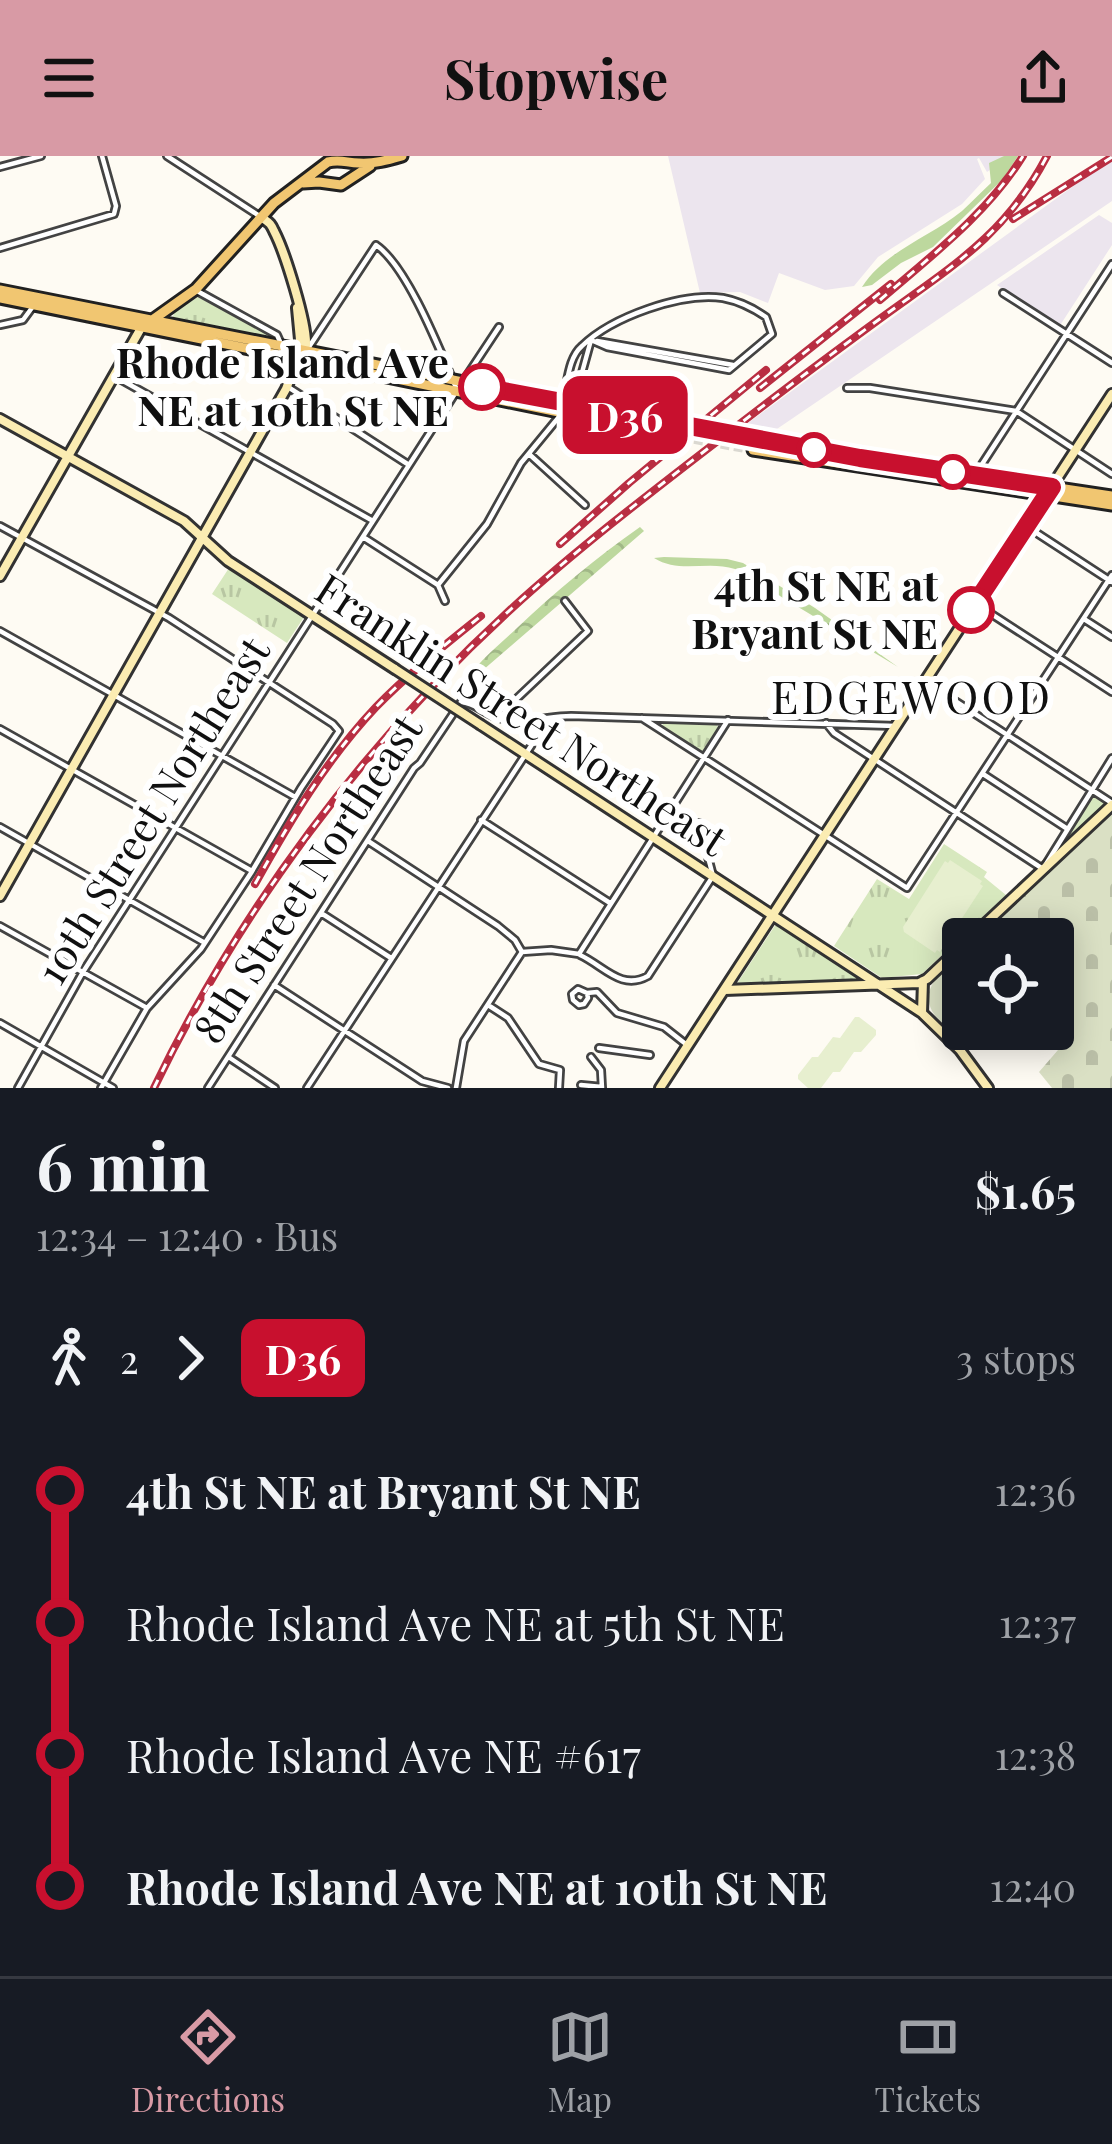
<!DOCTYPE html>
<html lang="en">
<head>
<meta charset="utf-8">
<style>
	body { margin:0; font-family:"Playfair Display",serif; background:#20242c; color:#f1f3f6; height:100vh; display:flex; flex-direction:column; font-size:45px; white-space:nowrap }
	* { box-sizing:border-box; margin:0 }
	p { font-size:39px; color:#9ea1a6 }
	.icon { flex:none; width:66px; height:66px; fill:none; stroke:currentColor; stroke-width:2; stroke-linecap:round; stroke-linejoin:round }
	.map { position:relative; height:932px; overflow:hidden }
	.drawer { display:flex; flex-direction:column; background:#171b24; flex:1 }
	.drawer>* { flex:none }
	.badge { padding:0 24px; border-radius:18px; font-size:42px; line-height:78px }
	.fabs { position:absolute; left:942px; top:762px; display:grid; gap:24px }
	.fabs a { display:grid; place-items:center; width:132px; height:132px; border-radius:12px; background:#171b24; box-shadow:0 6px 30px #0003; font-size:60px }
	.map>.badge { position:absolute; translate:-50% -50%; box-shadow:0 0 0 6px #fff }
	.legs { display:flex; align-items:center; gap:18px; height:132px; padding:0 36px; font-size:39px }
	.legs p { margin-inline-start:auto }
	.overview { display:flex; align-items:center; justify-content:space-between; height:204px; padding:0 36px }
	h1 { font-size:66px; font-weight:700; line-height:90px }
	ul { padding:0 36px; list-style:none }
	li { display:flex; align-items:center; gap:42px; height:132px; font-size:45px }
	li i { display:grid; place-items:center; width:18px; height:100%; margin:0 15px; background:currentColor }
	li i::after { content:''; width:30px; height:30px; margin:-15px; border:9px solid; border-radius:50%; background:#171b24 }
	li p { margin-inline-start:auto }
	li:first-child i { background:linear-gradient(#0000 50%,currentColor 0) }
	li:last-child i { background:linear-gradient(currentColor 50%,#0000 0) }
	header { display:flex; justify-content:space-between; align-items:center; height:156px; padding:0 36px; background:#d89aa5; color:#111; font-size:54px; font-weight:700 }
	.dock { display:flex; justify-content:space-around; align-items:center; height:168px; border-top:3px solid #363941; background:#171b24; font-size:33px; color:#9ea1a6 }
	.dock a { display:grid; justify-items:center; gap:6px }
	.dock .on { color:#d89aa5 }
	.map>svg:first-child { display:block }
	.industrial { fill:#ece5ee }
	.grass { fill:url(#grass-tufts) }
	.forest { fill:url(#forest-crowns) }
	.cemetery { fill:url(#cemetery-stones) }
	.pitch { fill:#e7efcf }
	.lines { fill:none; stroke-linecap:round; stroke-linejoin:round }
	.primary-tunnel { stroke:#dad8d1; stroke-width:9; stroke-dasharray:9 4.5; stroke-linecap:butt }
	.street-casing { stroke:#434343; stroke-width:10 }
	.secondary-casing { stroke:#323232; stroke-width:14 }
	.primary-casing { stroke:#212121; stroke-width:15 }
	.street { stroke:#fff; stroke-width:4.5 }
	.secondary { stroke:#fbecb2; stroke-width:8 }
	.primary { stroke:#f1c671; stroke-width:9 }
	.rail-casing { stroke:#b92e42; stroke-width:8 }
	.rail { stroke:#fff; stroke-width:3; stroke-dasharray:9; stroke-linecap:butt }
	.secondary-bridge-casing { stroke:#323232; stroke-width:14; stroke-linecap:butt }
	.secondary-bridge { stroke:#fbecb2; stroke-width:8 }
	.line-1-casing { stroke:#fff; stroke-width:27 }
	.line-1 { stroke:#c8102e; stroke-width:18 }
	.stop-1-dot { fill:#fff; stroke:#c8102e; stroke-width:6 }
	.labels { text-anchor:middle; stroke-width:12; stroke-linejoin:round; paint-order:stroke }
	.stop-label { font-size:42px; font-weight:bold; fill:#101010; stroke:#fff; text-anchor:end }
	.street-label { font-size:42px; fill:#101010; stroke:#fff }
	.neighbourhood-label { font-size:45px; letter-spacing:3px; fill:#101010; stroke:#fff }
</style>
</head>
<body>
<header><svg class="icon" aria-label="menu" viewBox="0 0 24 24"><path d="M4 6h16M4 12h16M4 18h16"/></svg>Stopwise<svg class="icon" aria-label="share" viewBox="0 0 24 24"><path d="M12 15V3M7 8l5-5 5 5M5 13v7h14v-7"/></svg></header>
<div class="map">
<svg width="1112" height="932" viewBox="0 0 1112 932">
	<defs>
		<pattern id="grass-tufts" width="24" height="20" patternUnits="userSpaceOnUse" patternTransform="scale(3)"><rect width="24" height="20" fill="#d7e8be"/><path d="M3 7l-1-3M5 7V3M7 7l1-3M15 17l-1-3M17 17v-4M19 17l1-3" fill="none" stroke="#b8c6a2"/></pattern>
		<pattern id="forest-crowns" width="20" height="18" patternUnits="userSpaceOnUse" patternTransform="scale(3)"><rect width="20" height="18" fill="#bdd89e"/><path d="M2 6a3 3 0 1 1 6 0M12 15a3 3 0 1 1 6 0" fill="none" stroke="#a1b887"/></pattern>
		<pattern id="cemetery-stones" width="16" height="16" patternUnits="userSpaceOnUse" patternTransform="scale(3)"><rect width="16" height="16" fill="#dae0c4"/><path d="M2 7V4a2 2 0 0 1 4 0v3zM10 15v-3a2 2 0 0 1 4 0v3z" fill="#babfa7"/></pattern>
	</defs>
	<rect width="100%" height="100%" fill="#fefbf3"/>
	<path class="industrial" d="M668 0H1010L987 16 979 2 977 3 985 23 962 48 878 101 854 130 825 134 779 117 768 147 740 136 700 137Z
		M1112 2V45L771 277 741 272Z
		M1099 59 1112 67V89L1059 171 997 129Z"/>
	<path class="grass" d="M198 141 271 180 275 183 173 161 174 156Z
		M229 412 304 461 287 487 212 438Z
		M663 567 716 568 719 572 702 596 662 571Z
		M1092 640 1104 646V651L1061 690Z
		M944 688 987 716 984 721 1006 739 922 818 882 822 834 790 877 723 909 743Z
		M776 768 858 820 859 823 736 829Z"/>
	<path class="forest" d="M1004 0H1018L1003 23 933 91 901 107 872 129 862 131C886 94 929 82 962 55 972 46 981 36 991 27L989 7Z
		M640 371 644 375 461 533C474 508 497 491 517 472 556 435 597 401 640 371Z
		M664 401 727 403 743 407 815 452 898 511 735 413C708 404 679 418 654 402Z"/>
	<path class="cemetery" d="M1112 656V932H1052L1039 916 1058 894 1053 872 1056 841 1053 839V783H977Z
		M963 797V873H979L962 884C954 876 938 866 932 855 919 830 947 811 963 797Z"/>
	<path class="pitch" d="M950 704 982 725 980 728 983 730 940 796 937 794 935 797 904 776 903 771 945 705 948 707Z
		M855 861H859L876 874V879L861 896H854L840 916H833L821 932H808L798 923V919L812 901H818L833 881 840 882Z"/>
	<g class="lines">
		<path class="primary-tunnel" d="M690 271 767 285
			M681 281 753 294"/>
		<defs>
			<path id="street" d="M167 0 261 61
				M0 11 41 0
				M0 92 114 58 116 50 102 0
				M199 136 277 179 282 190
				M1003 137 1112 207
				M0 169 23 164 34 149
				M597 185 733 209
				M307 194 376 89C408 111 441 197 457 234
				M116 221 373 365
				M580 225 582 238 589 247
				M462 227 499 171
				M288 231 409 309
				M847 232H870L1016 255 1112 318
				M563 243C568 226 568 202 582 190 612 161 681 136 723 142 739 145 753 152 766 161L772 178 729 214 607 191 591 184
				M619 282 626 269
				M529 298 585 349
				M975 319 1112 108
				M0 370 169 462 333 568 339 575 301 632 251 717 201 793 147 852 101 932
				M1026 370 1112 426
				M363 381 438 429
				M438 429 487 368 521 307 563 256 573 249 591 184
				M438 429 445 445
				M976 448 1112 536
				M1084 463 1112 481
				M0 475 295 641
				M926 526 1112 647
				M642 562 907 732 1112 419
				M504 563 511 548 588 475 565 445
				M826 567 834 577 1043 713 1112 602
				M0 573 252 715
				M983 618 1066 672
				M481 664 610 747
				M0 671 205 787
				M368 685 498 770 515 784 522 796
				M321 757 391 802
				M0 770 147 852
				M522 796 551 794 579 798 728 564
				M580 799C604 810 621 835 648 820L713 720 699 667
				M274 829 422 925 448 932
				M587 837 588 842 584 848 579 849 573 844 572 838 578 833 587 837 597 836 617 857 664 871 687 889
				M488 849 508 862 539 908 560 914 559 932
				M0 867 113 932
				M599 892 650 899
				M591 901 601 914 602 932
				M230 902 275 932
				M581 929 602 931
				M18 932 83 816 456 236
				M208 932 414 612 420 607 461 546C476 547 484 558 499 562 523 569 548 560 571 560L896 570
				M307 932 548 564
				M456 932 464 885 522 796"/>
			<path id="secondary" d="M297 152 301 194
				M0 263 184 365 228 405 395 513
				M0 420 141 172
				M481 569 922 857 960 894 988 932
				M0 740 286 233 301 194 306 189C307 167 285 96 274 75 270 66 269 67 261 61
				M969 783 1112 649
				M725 834 919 827 927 823 963 789
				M922 857 923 825
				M660 932 1112 238"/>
			<path id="primary" d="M303 27 319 26 341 29 370 10
				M0 134 690 271
				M0 142 681 281
				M151 165 196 133 274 47 328 6C341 3 347 7 359 7 374 8 388 4 402 0
				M767 285 887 306 1112 340
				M753 294 1112 349"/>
		</defs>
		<use href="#street" class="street-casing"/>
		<use href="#secondary" class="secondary-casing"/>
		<use href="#primary" class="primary-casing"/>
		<use href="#street" class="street"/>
		<use href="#secondary" class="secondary"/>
		<use href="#primary" class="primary"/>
		<defs>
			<path id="rail" d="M1013 63 1112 1
				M880 144C931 100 987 58 1023 0
				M760 232 891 128
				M560 388 629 327 766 214
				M255 728C290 665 326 604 376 551 408 518 445 489 481 460
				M154 932C240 753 364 588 510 454 579 391 654 334 728 277 778 238 829 200 881 162 951 111 1005 80 1047 0"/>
		</defs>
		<use href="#rail" class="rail-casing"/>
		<use href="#rail" class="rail"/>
		<defs>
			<path id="secondary-bridge" d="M395 513 481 569"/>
		</defs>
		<use href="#secondary-bridge" class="secondary-bridge-casing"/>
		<use href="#secondary-bridge" class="secondary-bridge"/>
	</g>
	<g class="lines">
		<defs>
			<path id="line-1" d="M482 231 860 302 1052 331 971 454"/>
		</defs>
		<use href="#line-1" class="line-1-casing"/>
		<use href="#line-1" class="line-1"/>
	</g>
	<g class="stop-1-dot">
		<circle cx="482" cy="231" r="21"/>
		<circle cx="814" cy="294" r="15"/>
		<circle cx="953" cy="316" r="15"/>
		<circle cx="971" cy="454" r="21"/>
	</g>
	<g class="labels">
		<g class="stop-label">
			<text x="449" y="222">Rhode Island Ave<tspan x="449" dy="48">NE at 10th St NE</tspan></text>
			<text x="938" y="445">4th St NE at<tspan x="938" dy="48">Bryant St NE</tspan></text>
		</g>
		<g class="street-label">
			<text transform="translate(521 559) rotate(33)" y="15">Franklin Street Northeast</text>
			<text transform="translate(153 655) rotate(-58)" y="15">10th Street Northeast</text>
			<text transform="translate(308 723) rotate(-57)" y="15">8th Street Northeast</text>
		</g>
		<g class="neighbourhood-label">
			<text x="912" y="558">EDGEWOOD</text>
		</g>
	</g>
</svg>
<div class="fabs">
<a><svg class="icon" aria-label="locate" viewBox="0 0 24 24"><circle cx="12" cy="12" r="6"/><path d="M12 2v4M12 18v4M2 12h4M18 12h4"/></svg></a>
</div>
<b class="badge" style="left:625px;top:259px;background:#c8102e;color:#fff">D36</b>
</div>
<section class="drawer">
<div class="overview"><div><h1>6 min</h1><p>12:34 – 12:40 · Bus</p></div><b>$1.65</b></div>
<div class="legs"><svg class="icon" aria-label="walk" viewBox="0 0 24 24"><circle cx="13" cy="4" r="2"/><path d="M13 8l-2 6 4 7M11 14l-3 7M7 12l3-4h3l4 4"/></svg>2<svg class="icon" aria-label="forward" viewBox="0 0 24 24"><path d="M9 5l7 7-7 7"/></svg><b class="badge" style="background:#c8102e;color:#fff">D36</b><p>3 stops</p></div>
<ul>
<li><i style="color:#c8102e"></i><b>4th St NE at Bryant St NE</b><p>12:36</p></li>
<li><i style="color:#c8102e"></i><span>Rhode Island Ave NE at 5th St NE</span><p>12:37</p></li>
<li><i style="color:#c8102e"></i><span>Rhode Island Ave NE #617</span><p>12:38</p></li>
<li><i style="color:#c8102e"></i><b>Rhode Island Ave NE at 10th St NE</b><p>12:40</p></li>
</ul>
</section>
<nav class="dock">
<a class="on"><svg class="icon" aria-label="directions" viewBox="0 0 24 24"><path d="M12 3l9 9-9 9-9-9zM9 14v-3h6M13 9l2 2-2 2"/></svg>Directions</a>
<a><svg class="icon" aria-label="map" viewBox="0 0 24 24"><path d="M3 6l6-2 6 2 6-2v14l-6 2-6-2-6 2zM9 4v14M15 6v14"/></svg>Map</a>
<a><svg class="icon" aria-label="tickets" viewBox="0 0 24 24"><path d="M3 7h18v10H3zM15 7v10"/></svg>Tickets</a>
</nav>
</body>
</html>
